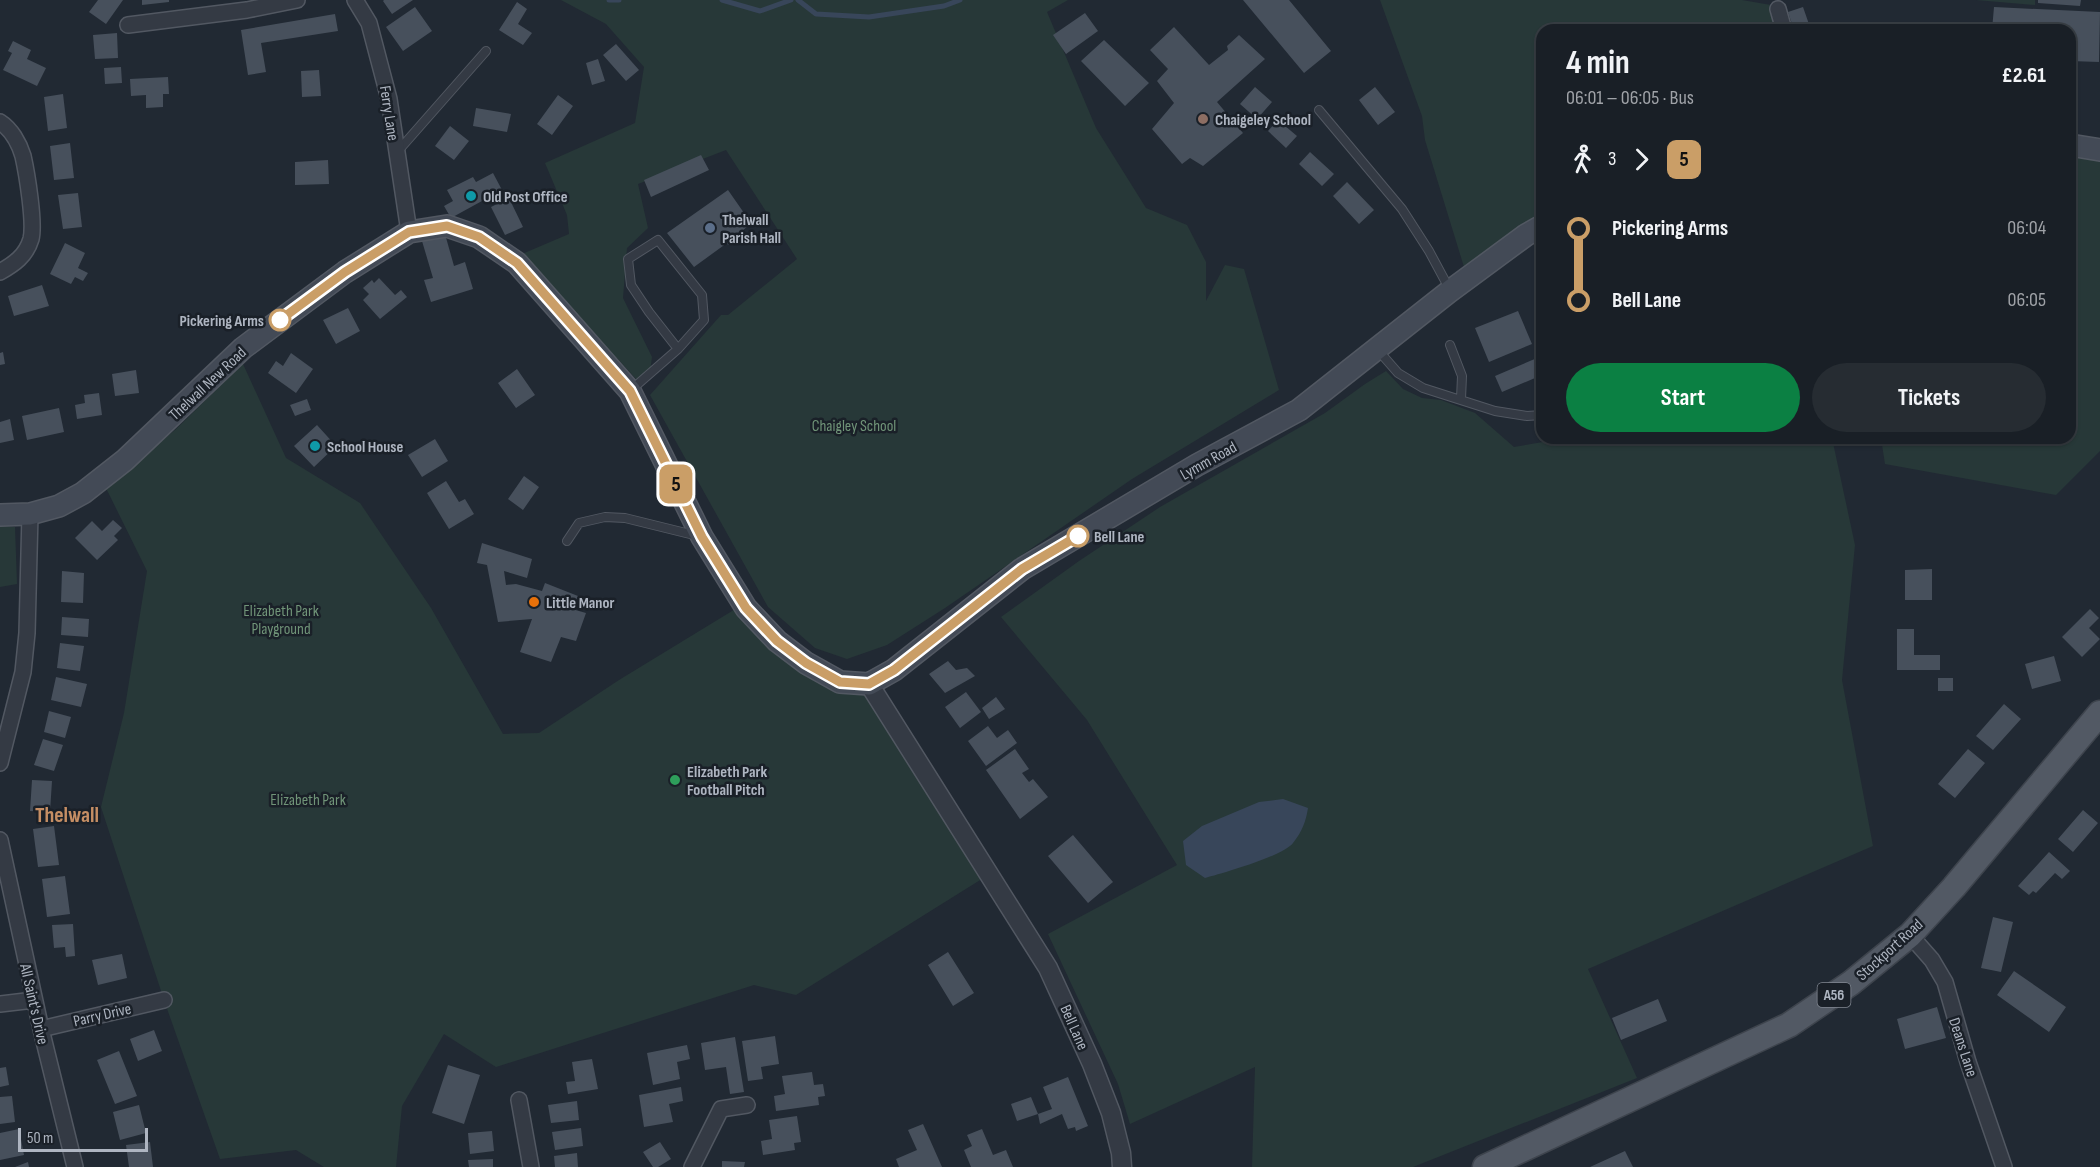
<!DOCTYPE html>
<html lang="en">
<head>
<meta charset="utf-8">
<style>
	body { margin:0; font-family:"Sofia Sans Condensed",sans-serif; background:#262c32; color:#f1f3f6; height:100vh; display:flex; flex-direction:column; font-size:22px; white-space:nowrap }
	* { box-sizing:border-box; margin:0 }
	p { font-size:20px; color:#9fa2a7 }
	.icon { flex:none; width:33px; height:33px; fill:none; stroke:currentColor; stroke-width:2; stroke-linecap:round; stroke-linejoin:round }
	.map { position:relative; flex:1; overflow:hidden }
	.side { position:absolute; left:1536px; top:24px; width:540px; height:420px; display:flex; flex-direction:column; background:#191f26; border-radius:18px; box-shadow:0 2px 4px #0004,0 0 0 2px #373d43 }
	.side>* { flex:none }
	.badge { padding:0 12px; border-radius:9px; font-size:21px; line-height:39px }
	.scale { position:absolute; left:18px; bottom:15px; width:130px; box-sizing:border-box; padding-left:6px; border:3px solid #aeb5c1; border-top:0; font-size:16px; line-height:21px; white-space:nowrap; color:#aeb5c1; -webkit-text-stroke:4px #1a2028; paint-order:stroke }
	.map>.badge { position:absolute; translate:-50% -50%; box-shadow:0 0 0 3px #fff }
	.legs { display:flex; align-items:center; gap:9px; height:66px; padding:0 30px; font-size:20px }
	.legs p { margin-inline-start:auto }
	.summary { display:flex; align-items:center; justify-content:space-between; height:102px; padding:0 30px }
	h1 { font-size:33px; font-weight:700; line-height:45px }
	.primary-button { display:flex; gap:12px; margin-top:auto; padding:12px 30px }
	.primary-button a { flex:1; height:69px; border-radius:36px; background:#0b8043; color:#fff; font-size:24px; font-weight:700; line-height:69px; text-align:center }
	.primary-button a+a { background:#262c32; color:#f1f3f6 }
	ul { padding:0 30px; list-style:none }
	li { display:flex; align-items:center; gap:21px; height:72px; font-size:22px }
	li i { display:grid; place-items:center; width:9px; height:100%; margin:0 8px; background:currentColor }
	li i::after { content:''; width:15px; height:15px; margin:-8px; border:4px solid; border-radius:50%; background:#191f26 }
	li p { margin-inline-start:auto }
	li:first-child i { background:linear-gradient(#0000 50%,currentColor 0) }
	li:last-child i { background:linear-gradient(currentColor 50%,#0000 0) }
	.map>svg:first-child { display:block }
	.green { fill:#273838 }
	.water { fill:#38465a }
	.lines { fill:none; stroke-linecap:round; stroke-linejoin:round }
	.stream { stroke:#38465a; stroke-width:5 }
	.building { fill:#47505c }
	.service-casing { stroke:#525862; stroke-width:10 }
	.minor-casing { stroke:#525862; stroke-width:18 }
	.tertiary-casing { stroke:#525862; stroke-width:21 }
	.secondary-casing { stroke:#525862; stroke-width:24 }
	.primary-casing { stroke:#3e444d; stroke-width:27 }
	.service { stroke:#343a44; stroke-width:8 }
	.minor { stroke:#343a44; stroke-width:15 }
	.tertiary { stroke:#343a44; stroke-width:18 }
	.secondary { stroke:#434a56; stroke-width:21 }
	.primary { stroke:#525964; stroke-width:24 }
	.line-1-casing { stroke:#fff; stroke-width:14 }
	.line-1 { stroke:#ca9e67; stroke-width:9 }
	.education-dot { fill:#8d6e63; stroke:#1a2028; stroke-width:2 }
	.culture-dot { fill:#0f9aa8; stroke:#1a2028; stroke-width:2 }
	.service-dot { fill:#5c6f8a; stroke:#1a2028; stroke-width:2 }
	.stop-1-dot { fill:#fff; stroke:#ca9e67; stroke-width:3 }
	.food-dot { fill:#e8710a; stroke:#1a2028; stroke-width:2 }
	.leisure-dot { fill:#2e9e5b; stroke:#1a2028; stroke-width:2 }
	.labels { text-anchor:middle; stroke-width:5; stroke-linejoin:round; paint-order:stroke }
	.shield { fill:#1a2028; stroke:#828893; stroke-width:1.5 }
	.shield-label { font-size:15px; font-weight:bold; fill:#aeb5c1 }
	.street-label { font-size:16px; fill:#aeb5c1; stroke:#1a2028 }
	.poi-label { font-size:16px; font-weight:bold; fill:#aeb5c1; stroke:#1a2028; text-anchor:start }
	.stop-label { font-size:16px; font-weight:bold; fill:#aeb5c1; stroke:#1a2028; text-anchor:end }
	.park-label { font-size:16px; fill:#709478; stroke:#1a2028 }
	.district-label { font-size:22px; font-weight:bold; fill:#c58e64; stroke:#1a2028 }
</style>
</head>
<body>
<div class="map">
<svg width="2100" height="1167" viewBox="0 0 2100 1167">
	<rect width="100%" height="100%" fill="#212933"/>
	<path class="green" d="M561 0H1068L1047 12 1096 128 1146 208 1187 225 1206 262V301L1225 265 1244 269 1279 390 1132 479 945 608 887 645 847 659 815 648 768 607 650 395 721 315H728L797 259 726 150 638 184 648 228 627 248 623 298 652 357 650 372 637 380 617 358 594 349 556 312 522 254 569 234 567 215 545 163 635 123 644 67 606 24Z
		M1380 0H1742L1771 5 1775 30H1542V214L1464 267 1425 140 1422 116Z
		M1976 0H2035V5Z
		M2070 157 2100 161V451L2056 495 1885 464 1881 438H2070Z
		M243 364 286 458 360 503 431 608 503 734 539 733 619 680 737 608 823 682 857 695 878 688 985 877 796 995 754 985 496 1067 444 1034 402 1106 396 1167H324L296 1150 220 1159 164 1000 101 807 124 713 147 571 105 486 175 430Z
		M1386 371 1403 389 1422 398 1441 400 1475 413 1514 447 1566 438H1832L1855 545 1842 680 1873 846 1588 969 1637 1078 1413 1167H1252L1255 1067 1130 1124 1118 1084 1048 934 1177 865 1087 720 1001 617 1079 561 1160 507 1325 413 1365 384Z
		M0 526 15 527 17 584 0 587Z"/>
	<path class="water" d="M1283 799 1308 808C1306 821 1302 832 1293 843 1283 856 1224 873 1205 878L1186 865 1183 841 1202 826 1259 802Z"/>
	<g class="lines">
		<path class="stream" d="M609 0H619
			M722 0 760 11 791 0
			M798 0 816 14 869 17 944 6 960 0"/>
	</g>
	<path class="building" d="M98 0H123L106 24 89 12Z
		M142 0H169V2L142 5Z
		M384 0H413L392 14 383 1Z
		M1243 0H1289L1331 51 1304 73Z
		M2038 0H2081L2080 6 2038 3Z
		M517 2 527 9 518 24 532 33 523 45 499 30Z
		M415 7 432 31 403 51 386 27Z
		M1803 7 1811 30H1794L1788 12Z
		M1994 7 2100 12 2099 62 2070 61V30H1992Z
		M1085 13 1098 31 1066 54 1053 35Z
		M335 14 338 31 261 43 266 72 248 75 241 30Z
		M1174 27 1209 65 1228 50 1227 46 1239 35 1265 59 1217 102 1243 133 1203 166 1190 158 1182 164 1152 129 1174 103 1157 81 1168 69 1150 50Z
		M117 33 118 58 95 59 93 35Z
		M1104 40 1149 83 1125 106 1081 61Z
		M13 41 31 50 27 59 46 68 37 86 3 70 12 53 8 51Z
		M616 44 639 70 626 81 603 55Z
		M598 59 605 81 592 85 586 63Z
		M121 67 122 83 105 84 104 68Z
		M319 70 321 96 302 97 301 71Z
		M168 77 169 94H163V107L146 108V95L131 96 130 79Z
		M1255 87 1272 102 1257 119 1240 104Z
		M1375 87 1395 112 1378 125 1359 100Z
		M2070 89H2075L2074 111 2070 110Z
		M63 94 67 128 48 131 44 97Z
		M558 95 573 106 552 135 537 124Z
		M476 108 511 114 507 132 473 126Z
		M1278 120 1297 136 1286 148 1268 131Z
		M450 126 469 141 454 160 435 146Z
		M70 143 74 178 54 180 50 146Z
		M1310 152 1334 174 1322 186 1299 164Z
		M701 155 709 170 651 197 644 180Z
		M328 160 329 184 295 185V162Z
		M493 173 502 190 451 218 444 206 453 201 447 190 473 177 476 182Z
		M1347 182 1374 210 1359 224 1333 196Z
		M728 190 751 223 740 233 742 234 728 245 727 243 694 267 667 233Z
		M78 193 82 227 63 229 58 195Z
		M509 198 523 227 505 235 491 207Z
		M445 234 454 266 465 262 473 289 431 302 424 280 433 278 422 241Z
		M65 243 85 253 78 268 88 273 83 281 75 277 71 284 50 274Z
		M379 278 395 295 401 290 407 297 380 319 363 300 369 294 363 288 372 280 374 283Z
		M42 285 49 306 14 316 8 296Z
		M348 308 360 331 336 344 323 320Z
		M1518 311 1532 344 1489 362 1475 328Z
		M3 352 5 364 0 365V353Z
		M291 353 313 369 296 393 268 373 276 361 283 366Z
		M1537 358 1542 369V375L1502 392 1495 376Z
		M517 369 535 395 516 408 498 383Z
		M136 370 139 393 115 396 112 374Z
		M99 393 102 415 77 419 75 405 85 403 84 395Z
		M307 399 311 410 295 416 290 405Z
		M59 408 64 432 27 440 22 416Z
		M10 419 14 440 0 443V422Z
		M317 425 336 446 314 467 294 446Z
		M435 439 448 461 422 477 408 455Z
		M524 476 539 487 523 510 508 499Z
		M446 481 459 502 465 499 474 514 449 529 427 493Z
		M113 520 122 528 114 536 118 540 97 560 75 538 92 521 102 531Z
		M482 543 532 559 527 578 504 571 506 585 516 584 542 591 545 583 578 596 572 609 586 613 576 641 561 637 551 662 520 652 532 619 498 622 487 565 477 563Z
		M1932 569V600H1905V570Z
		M62 571 84 573 83 603 61 602Z
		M2090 609 2099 618 2089 628 2100 639 2082 657 2062 637Z
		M62 617 89 619 88 637 61 635Z
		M1897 629H1914V655H1940V670H1897Z
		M60 643 84 646 80 671 57 668Z
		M2054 656 2061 681 2032 689 2025 664Z
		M948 661 956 670 967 668 975 676 945 693 929 674Z
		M56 677 87 684 81 707 51 700Z
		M1938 678H1953V691H1938Z
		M966 692 981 712 960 728 945 707Z
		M996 697 1005 709 989 719 982 708Z
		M2004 704 2021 719 1993 750 1976 736Z
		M49 711 71 717 65 738 44 732Z
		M988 726 997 738 1008 730 1017 743 986 766 968 741Z
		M43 739 63 745 54 771 34 765Z
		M1015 749 1029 769 1022 773 1029 782 1033 779 1048 797 1020 819 986 770Z
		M1968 749 1985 763 1955 798 1938 784Z
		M32 780 52 781 50 812 30 811Z
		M2083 810 2098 823 2073 852 2058 839Z
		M54 826 59 865 38 867 33 829Z
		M1073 835 1113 882 1088 903 1048 856Z
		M2049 852 2070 871 2062 879 2055 873 2036 893 2033 891 2029 895 2018 886Z
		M65 876 70 914 47 917 42 879Z
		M1993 917 2013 922 2001 972 1981 968Z
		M73 924 75 956 66 957 65 947 54 948 52 925Z
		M948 952 974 993 953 1006 928 965Z
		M122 954 127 978 98 985 92 960Z
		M2014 971 2066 1007 2049 1032 1997 995Z
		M1658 999 1667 1021 1621 1040 1612 1018Z
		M1937 1007 1946 1038 1905 1049 1897 1019Z
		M154 1030 162 1051 138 1061 130 1039Z
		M775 1036 779 1064 761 1067 763 1079 748 1081 742 1041Z
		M735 1037 744 1092 730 1094 726 1067 705 1070 701 1043Z
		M687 1045 690 1059 677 1062 680 1079 653 1085 647 1053Z
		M119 1051 137 1096 115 1104 97 1060Z
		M592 1059 598 1089 568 1094 566 1082 575 1081 572 1062Z
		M448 1065 480 1075 464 1124 432 1113Z
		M6 1067 9 1085 0 1087V1068Z
		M812 1072 814 1085 823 1084 825 1096 818 1097 819 1105 776 1111 774 1096 785 1094 782 1076Z
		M1068 1077 1088 1126 1076 1131 1075 1127 1068 1129 1062 1114 1040 1124 1038 1114 1052 1109 1043 1087Z
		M681 1087 683 1101 669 1104 673 1122 644 1127 639 1095Z
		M12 1096 15 1122 0 1124V1097Z
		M1031 1097 1038 1114 1017 1121 1011 1104Z
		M577 1101 579 1120 551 1123 548 1105Z
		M139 1105 146 1133 120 1140 113 1112Z
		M797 1116 801 1142 794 1143 795 1150 763 1155 761 1141 772 1139 769 1120Z
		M923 1124 942 1167H899L896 1159 917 1150 908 1130Z
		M581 1128 583 1146 555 1150 552 1132Z
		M19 1129 24 1155 0 1160V1133Z
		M982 1129 993 1155 1006 1150 1013 1167H971L964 1150 972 1146 967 1135Z
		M492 1131 494 1151 470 1154 468 1133Z
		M150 1142 153 1167H129L126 1145Z
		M660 1142 671 1159 658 1167H653L643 1152Z
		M1625 1151 1633 1167H1590Z
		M577 1153 578 1167H555L554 1156Z
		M493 1159V1167H469L468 1160Z
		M722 1161 745 1162 744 1167H722Z
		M28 1162 29 1167H15Z"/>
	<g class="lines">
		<defs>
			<path id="service" d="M1319 110 1402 209 1429 251 1450 290
				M398 151 486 51
				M1450 345 1462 376 1461 399
				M1377 349 1398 373 1423 388 1495 411 1527 416 1542 415
				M631 390 678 349 704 320 702 295 658 240 628 259 631 285 649 312 678 349
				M567 541 579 523 605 517 625 518 698 536"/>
			<path id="minor" d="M355 0 369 23 389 99 409 232
				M1778 9 1784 30
				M128 25 247 10 297 0
				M0 122C11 129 19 143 23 156 27 174 35 223 31 239 26 256 14 264 0 272
				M0 763 23 672 27 633 30 514
				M0 840 41 1029 75 1167
				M1910 935 1932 960 1945 982 1968 1062 2004 1167
				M0 1004 34 1000
				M41 1029 164 1000
				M519 1100 531 1167
				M692 1167 721 1109 747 1105"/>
			<path id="tertiary" d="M869 684 1048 968 1092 1064 1111 1113 1121 1153 1122 1167"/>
			<path id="secondary" d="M2070 145 2100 150
				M0 515 30 514 59 506 83 493 125 460 243 348 345 272 409 232 447 226 479 237 517 263 630 391 702 537 746 608 777 641 806 663 840 682 869 684 894 670 1022 569 1197 465 1299 410 1450 291 1526 235 1542 226"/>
			<path id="primary" d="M1485 1167 1789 1025 1851 983 1910 935 1954 887 2100 713"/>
		</defs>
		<use href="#service" class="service-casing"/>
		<use href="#minor" class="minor-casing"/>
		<use href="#tertiary" class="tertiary-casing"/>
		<use href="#secondary" class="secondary-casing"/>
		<use href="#primary" class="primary-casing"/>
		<use href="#service" class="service"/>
		<use href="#minor" class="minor"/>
		<use href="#tertiary" class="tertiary"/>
		<use href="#secondary" class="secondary"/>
		<use href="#primary" class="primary"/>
	</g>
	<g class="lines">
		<defs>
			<path id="line-1" d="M280 320 345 272 409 232 447 226 479 237 517 263 630 391 702 537 746 608 777 641 806 663 840 682 869 684 894 670 1022 569 1078 536"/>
		</defs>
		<use href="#line-1" class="line-1-casing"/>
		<use href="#line-1" class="line-1"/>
	</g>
	<circle class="education-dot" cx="1203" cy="119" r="6"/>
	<g class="culture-dot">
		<circle cx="471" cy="196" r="6"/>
		<circle cx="315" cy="446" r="6"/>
	</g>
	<circle class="service-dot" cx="710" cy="228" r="6"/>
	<g class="stop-1-dot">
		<circle cx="280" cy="320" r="10"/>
		<circle cx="1078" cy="536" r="10"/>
	</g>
	<circle class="food-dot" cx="534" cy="602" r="6"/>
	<circle class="leisure-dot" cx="675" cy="780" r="6"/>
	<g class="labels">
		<rect class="shield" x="1817.5" y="983" width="33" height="24" rx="4.5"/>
		<g class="shield-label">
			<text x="1834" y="1000">A56</text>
		</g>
		<g class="street-label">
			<text transform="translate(390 113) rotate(81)" y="6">Ferry Lane</text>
			<text transform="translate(207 383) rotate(-43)" y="6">Thelwall New Road</text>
			<text transform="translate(1208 460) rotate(-29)" y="6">Lymm Road</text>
			<text transform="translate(1889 949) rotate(-42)" y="6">Stockport Road</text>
			<text transform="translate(35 1004) rotate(77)" y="6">All Saint's Drive</text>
			<text transform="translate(102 1014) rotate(-13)" y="6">Parry Drive</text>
			<text transform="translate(1075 1027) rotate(66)" y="6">Bell Lane</text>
			<text transform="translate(1964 1047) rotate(72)" y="6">Deans Lane</text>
		</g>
		<g class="poi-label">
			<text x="1215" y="125">Chaigeley School</text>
			<text x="483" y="202">Old Post Office</text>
			<text x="722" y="225">Thelwall<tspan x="722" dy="18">Parish Hall</tspan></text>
			<text x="327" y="452">School House</text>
			<text x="546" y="608">Little Manor</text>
			<text x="687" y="777">Elizabeth Park<tspan x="687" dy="18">Football Pitch</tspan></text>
		</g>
		<g class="stop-label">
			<text x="264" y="326">Pickering Arms</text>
			<text x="1094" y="542" text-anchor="start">Bell Lane</text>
		</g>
		<g class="park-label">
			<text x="854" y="431">Chaigley School</text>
			<text x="281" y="616">Elizabeth Park<tspan x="281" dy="18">Playground</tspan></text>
			<text x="308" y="805">Elizabeth Park</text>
		</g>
		<g class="district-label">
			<text x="67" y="822">Thelwall</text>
		</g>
	</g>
</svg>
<div class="scale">50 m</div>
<b class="badge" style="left:676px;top:484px;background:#ca9e67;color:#111">5</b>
<section class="side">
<div class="summary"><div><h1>4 min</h1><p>06:01 – 06:05 · Bus</p></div><b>£2.61</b></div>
<div class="legs"><svg class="icon" aria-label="walk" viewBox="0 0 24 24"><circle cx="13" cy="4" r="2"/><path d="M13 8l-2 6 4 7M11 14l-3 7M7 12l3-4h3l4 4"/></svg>3<svg class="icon" aria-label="forward" viewBox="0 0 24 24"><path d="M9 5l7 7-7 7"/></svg><b class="badge" style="background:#ca9e67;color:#111">5</b></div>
<ul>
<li><i style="color:#ca9e67"></i><b>Pickering Arms</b><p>06:04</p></li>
<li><i style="color:#ca9e67"></i><b>Bell Lane</b><p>06:05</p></li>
</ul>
<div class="primary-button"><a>Start</a><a>Tickets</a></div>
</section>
</div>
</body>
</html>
